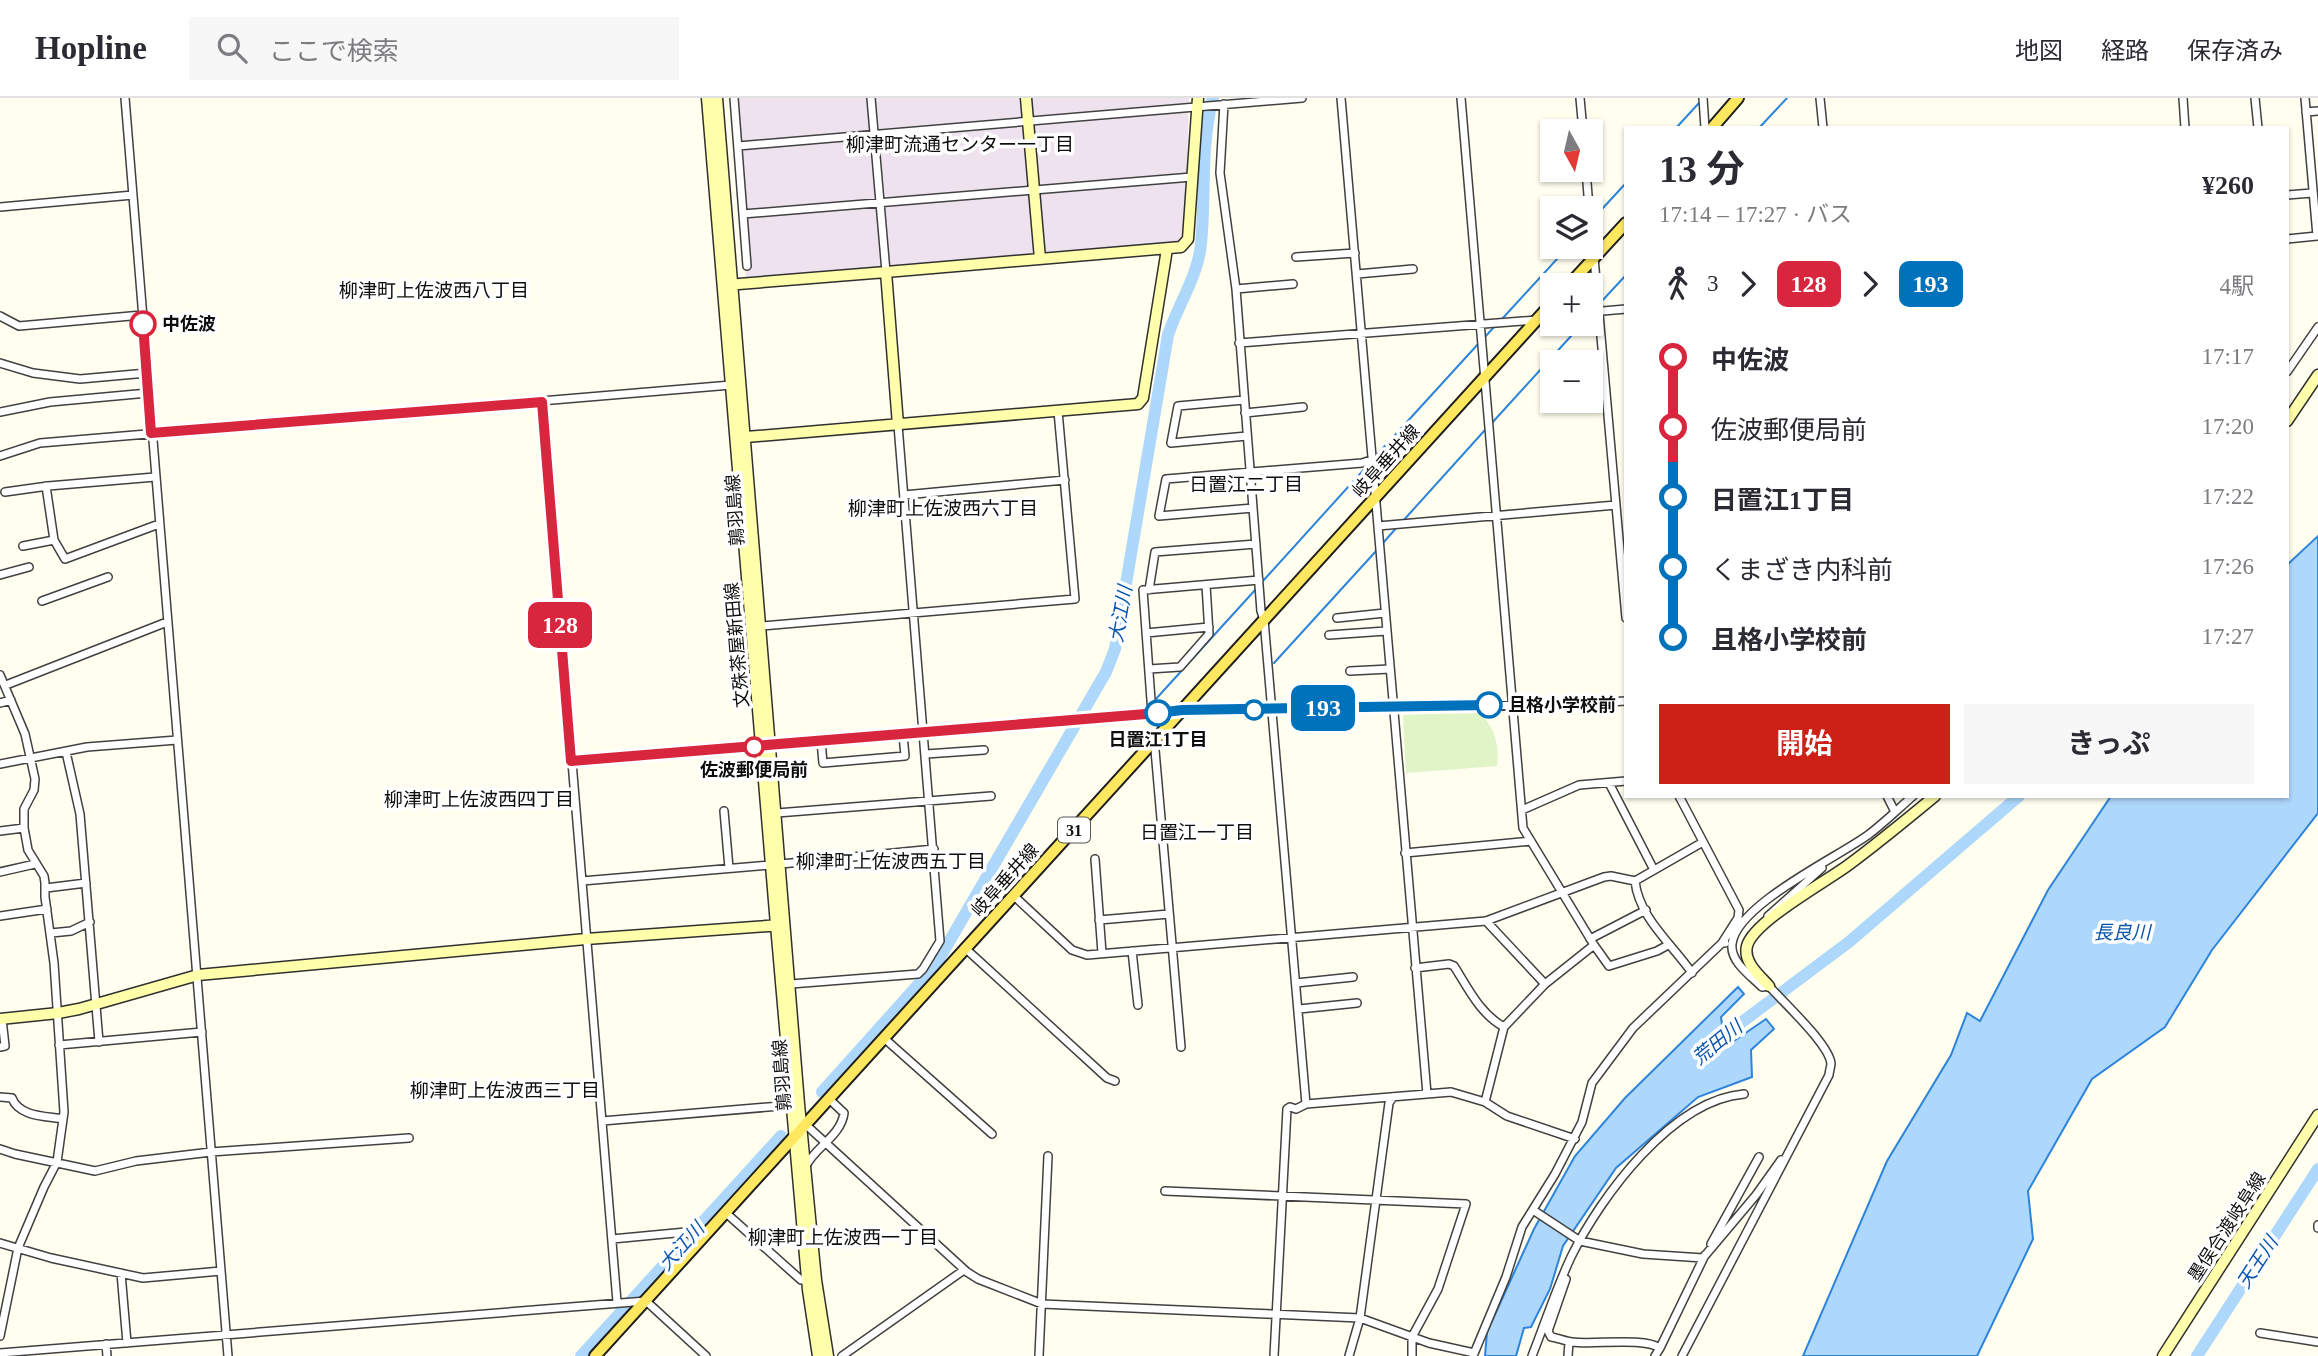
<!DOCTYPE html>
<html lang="ja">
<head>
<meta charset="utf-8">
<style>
	body { margin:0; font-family:"Times New Roman","Noto Sans JP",serif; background:#f7f7f7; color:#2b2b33; height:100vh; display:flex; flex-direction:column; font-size:26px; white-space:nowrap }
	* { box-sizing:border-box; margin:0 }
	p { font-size:23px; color:#7c7c81 }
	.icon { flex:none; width:38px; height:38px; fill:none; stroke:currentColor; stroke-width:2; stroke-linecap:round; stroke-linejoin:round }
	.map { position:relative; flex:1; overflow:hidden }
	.details { position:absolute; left:1624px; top:28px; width:665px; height:672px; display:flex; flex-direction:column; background:#fff; border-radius:0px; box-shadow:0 2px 5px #0004 }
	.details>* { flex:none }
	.badge { padding:0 14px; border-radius:10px; font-size:24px; line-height:46px }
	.needle { width:46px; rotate:172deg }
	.buttons { position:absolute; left:1540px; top:21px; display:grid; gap:14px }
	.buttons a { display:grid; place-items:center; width:63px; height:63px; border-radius:0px; background:#fff; box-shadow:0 2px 5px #0004; font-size:35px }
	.map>.badge { position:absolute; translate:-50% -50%; box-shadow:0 0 0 4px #fff }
	.legs { display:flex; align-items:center; gap:10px; height:77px; padding:0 35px; font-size:23px }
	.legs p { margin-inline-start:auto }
	.overview { display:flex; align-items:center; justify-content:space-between; height:119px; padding:0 35px }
	h1 { font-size:38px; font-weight:700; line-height:52px }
	.action { display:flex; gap:14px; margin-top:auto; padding:14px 35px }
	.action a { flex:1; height:80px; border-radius:0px; background:#cd2117; color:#fff; font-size:28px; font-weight:700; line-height:80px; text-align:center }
	.action a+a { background:#f7f7f7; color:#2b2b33 }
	ul { padding:0 35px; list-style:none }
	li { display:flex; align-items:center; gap:24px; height:70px; font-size:26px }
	li i { display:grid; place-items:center; width:10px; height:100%; margin:0 9px; background:currentColor }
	li i::after { content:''; width:18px; height:18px; margin:-9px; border:5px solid; border-radius:50%; background:#fff }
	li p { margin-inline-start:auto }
	li:first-child i { background:linear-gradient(#0000 50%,currentColor 0) }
	li:last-child i { background:linear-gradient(currentColor 50%,#0000 0) }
	header { display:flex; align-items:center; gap:42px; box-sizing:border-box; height:98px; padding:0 35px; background:#fff; border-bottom:2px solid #e1e1e2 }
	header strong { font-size:33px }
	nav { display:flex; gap:38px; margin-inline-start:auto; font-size:24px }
	.search { width:490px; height:63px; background:#f7f7f7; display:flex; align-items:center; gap:18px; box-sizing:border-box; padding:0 24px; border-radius:0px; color:#7c7c81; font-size:26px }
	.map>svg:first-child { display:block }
	.industrial { fill:#eee2ee }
	.pitch { fill:#e0f4c7 }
	.water { fill:#aed7fc; stroke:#2d84db; stroke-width:2 }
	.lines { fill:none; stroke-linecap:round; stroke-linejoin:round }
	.stream { stroke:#2d84db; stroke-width:2 }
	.river { stroke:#aed7fc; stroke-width:12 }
	.street-casing { stroke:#414141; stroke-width:10 }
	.secondary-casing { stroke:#303030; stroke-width:13 }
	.primary-casing { stroke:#1f1f1f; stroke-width:14 }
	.street { stroke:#fff; stroke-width:7 }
	.secondary { stroke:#fffeaa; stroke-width:10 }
	.primary { stroke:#ffe85f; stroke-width:10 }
	.line-1-casing { stroke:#fff; stroke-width:16 }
	.line-2-casing { stroke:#fff; stroke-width:16 }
	.line-1 { stroke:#d7263d; stroke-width:10 }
	.line-2 { stroke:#0072bc; stroke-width:10 }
	.stop-1-dot { fill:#fff; stroke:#d7263d; stroke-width:3.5 }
	.stop-2-dot { fill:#fff; stroke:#0072bc; stroke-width:3.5 }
	.labels { text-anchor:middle; stroke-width:7; stroke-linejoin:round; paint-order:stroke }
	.shield { fill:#fff; stroke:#565656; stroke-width:2 }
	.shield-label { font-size:16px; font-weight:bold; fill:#0e0e0e }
	.stop-label { font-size:18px; font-weight:bold; fill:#0e0e0e; stroke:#fff; text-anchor:start }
	.street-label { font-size:18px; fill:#0e0e0e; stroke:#fff }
	.neighbourhood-label { font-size:19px; fill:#0e0e0e; stroke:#fff }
	.water-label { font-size:19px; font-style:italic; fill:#0a55ae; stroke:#fff }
</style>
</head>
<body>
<header>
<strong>Hopline</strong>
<div class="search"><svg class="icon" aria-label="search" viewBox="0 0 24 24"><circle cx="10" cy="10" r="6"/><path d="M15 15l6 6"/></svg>ここで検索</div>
<nav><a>地図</a><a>経路</a><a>保存済み</a></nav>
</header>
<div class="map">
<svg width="2318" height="1258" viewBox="0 0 2318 1258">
	<rect width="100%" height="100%" fill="#fffeef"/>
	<path class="industrial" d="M730 0H1189L1185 139 1176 147 746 182Z"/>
	<path class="pitch" d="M1478 614C1494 627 1500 647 1497 668L1406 675 1403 617Z"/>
	<path class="water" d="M2318 438V715L2212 852 2165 929 2092 981 2028 1093 2033 1141 1977 1258H1803L1887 1063 1951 957 1967 915 1980 923 2048 792 2111 698H2287V467Z
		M1738 889 1744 896 1721 919 1725 949 1766 921 1774 931 1751 952 1752 979 1698 999 1616 1070 1563 1148 1550 1191 1531 1229 1524 1230 1516 1258H1485L1487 1234 1534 1131 1575 1058 1625 1000Z"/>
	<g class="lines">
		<path class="stream" d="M1676 30 1699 5
			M1759 30 1787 0
			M1591 123 1626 85
			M1601 204 1626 177
			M1502 221 1568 149
			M1483 241 1496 227
			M1491 326 1582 226
			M1374 360 1479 245
			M1402 424 1485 332
			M1383 445 1398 428
			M1262 484 1368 367
			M1274 565 1377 452
			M1155 602 1256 491"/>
		<path class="river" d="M1710 948 1849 844 2019 698
			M822 994 935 868 1106 574 1115 551 1168 237C1178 207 1198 178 1201 146 1206 97 1200 48 1213 0
			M581 1258 781 1038
			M2197 1258 2318 1071"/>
		<defs>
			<path id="street" d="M125 0 228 1258
				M734 0 747 168
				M871 0 886 174
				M1341 0 1427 996
				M1461 0 1523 730 1594 847 1545 886 1504 929 1485 1004
				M1580 0 1583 33
				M1703 0 1705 30
				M1820 0 1823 30
				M2183 0 2185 30
				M2255 0 2258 30
				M1224 6 1220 75 1236 191 1261 513 1264 522 1306 1006
				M2306 14 2318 13
				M738 48 1302 0
				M1586 72 1589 110
				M2287 97 2312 95
				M0 109 133 97
				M743 116 1192 79
				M1591 126 1626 520
				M2287 141 2317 138 2305 0
				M1296 159 1355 155
				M1357 176 1413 171
				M1236 191 1293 186
				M1591 214 1626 211
				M0 218 19 228 142 217
				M1239 245 1537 222
				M0 265 33 275 80 281 147 275
				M2287 274 2318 229
				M1244 302 1178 308 1171 345 1247 338
				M542 304 617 1204
				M0 314 50 304 148 295
				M1245 315 1303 309
				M0 358 40 345 731 287
				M46 388 54 442 65 461 159 426
				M5 394 48 388 155 379
				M904 397 1065 382
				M1253 410 1159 418 1166 381 1362 365 1371 362
				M1378 428 1616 407
				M23 448 54 442
				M0 477 29 469
				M1149 492 1155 454 1256 446
				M42 503 108 479
				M1337 520 1385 515
				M761 528 1075 501 1058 313
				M1146 535 1209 529
				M1329 537 1386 533
				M1149 571 1180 569 1209 536 1206 487
				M1350 573 1390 571
				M0 577 25 636 35 681 34 692 24 711V730L28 752 44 778 45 785V799L54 865 64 1014 57 1064 44 1089 18 1150 0 1238
				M6 587 167 524
				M0 605 11 602
				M1152 616 1143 492 1259 482
				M821 643 823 665 905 658 903 637
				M1153 647 1155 652 1181 949
				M66 654 80 716 99 944
				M926 656 984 652
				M571 663 1183 612 1574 606 1626 603
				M0 666 87 649 177 642
				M1609 685 1654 772
				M1679 698 1739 812 1738 820 1722 845H1725
				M1887 698 1895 714
				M1522 712 1579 687 1626 683
				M724 713 729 770
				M777 715 991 698
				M0 733 24 730
				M1405 755 1531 743
				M1095 761 1102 855
				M781 766 934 751
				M0 774 35 766
				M582 783 771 767
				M1635 783C1639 820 1672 846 1692 875
				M46 790 86 785
				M1014 798 1072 852 1087 857 1486 823 1604 779 1611 778 1635 783 1703 744
				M0 818 47 811
				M1768 818 1822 770
				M1099 822 1169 816
				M1486 823 1545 886
				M51 835 71 833 90 824
				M1590 841 1646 812
				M1594 847 1609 868 1657 853 1668 847
				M966 851 1107 980 1115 983
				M1132 853 1138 907
				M1415 870 1449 866 1454 868C1468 890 1480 916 1504 929
				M1296 885 1353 879
				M791 886 918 876 923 871 940 843 898 327
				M1299 911 1357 905
				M885 941 992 1036
				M59 947 202 934
				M0 949 5 948 2 921
				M0 999 12 1000C19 1019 46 1018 63 1021
				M602 1023 792 1007
				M805 1026 967 1174 978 1181 1042 1206 1360 1220 1429 1245 1474 1255
				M0 1051 15 1056 95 1073 136 1063 211 1054 409 1040
				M806 1068C815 1049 841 1038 844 1015L828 1000
				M1165 1093 1466 1106 1438 1191 1412 1239V1258
				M1533 1112 1580 1143 1643 1156 1703 1160 1756 1097 1781 1062
				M726 1115 801 1182H807
				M2318 1127V1130
				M612 1141 686 1134 701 1143
				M0 1145 51 1160 143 1180 221 1173
				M1711 1146 1759 1059
				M121 1175 127 1245
				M1566 1181 1548 1233 1551 1239C1558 1240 1565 1243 1572 1244 1594 1247 1643 1239 1660 1250L1655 1258
				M2260 1235 2318 1244
				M106 1246 107 1258
				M1660 1250 1705 1157
				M0 1255 646 1203 706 1258
				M842 1258 964 1172
				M1039 1258 1048 1058
				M1274 1258 1287 1011 1290 1009 1296 1011 1306 1006 1451 994 1485 1004 1507 1018 1575 1041
				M1349 1258 1360 1220 1389 1005 1393 999
				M1473 1258 1506 1179 1522 1129 1555 1076 1582 1024 1592 985 1633 930 1722 845
				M1532 1258C1545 1225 1556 1191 1571 1159 1601 1098 1672 1002 1744 996
				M1568 1258 1569 1244
				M1682 1258 1829 977C1829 975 1831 967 1831 966 1830 947 1783 904 1769 888L1762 889C1751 878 1730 864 1732 846 1736 807 1838 759 1868 737 1884 725 1898 711 1913 698"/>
			<path id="secondary" d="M707 0 776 827 808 1192 818 1258
				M717 0 799 1006 816 1182 828 1258
				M1026 0 1040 161
				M886 174 1181 149 1188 141 1198 0
				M726 187 886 174 898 327
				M2287 323 2318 277
				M746 339 1138 306 1143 300 1167 151
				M1769 888C1759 877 1743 864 1747 848 1753 824 1825 784 1847 768 1877 746 1906 722 1935 698
				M0 921 58 915 79 911 198 877 586 841 781 827
				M2163 1258 2318 1017"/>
			<path id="primary" d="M1712 30 1738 0
				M1569 187 1626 125
				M595 1258 1552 205"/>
		</defs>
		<use href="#street" class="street-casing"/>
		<use href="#secondary" class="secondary-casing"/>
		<use href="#primary" class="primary-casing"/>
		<use href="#street" class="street"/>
		<use href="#secondary" class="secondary"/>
		<use href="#primary" class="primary"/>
	</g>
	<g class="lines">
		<defs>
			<path id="line-1" d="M143 226 151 335 542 304 571 663 1158 615"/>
			<path id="line-2" d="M1158 615 1182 612 1489 607"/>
		</defs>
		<use href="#line-1" class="line-1-casing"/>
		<use href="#line-2" class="line-2-casing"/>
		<use href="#line-1" class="line-1"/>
		<use href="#line-2" class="line-2"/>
	</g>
	<g class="stop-1-dot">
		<circle cx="143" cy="226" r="12"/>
		<circle cx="754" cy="649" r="9"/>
	</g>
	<g class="stop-2-dot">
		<circle cx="1489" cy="607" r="12"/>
		<circle cx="1254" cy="612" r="9"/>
		<circle cx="1158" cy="615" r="12"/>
	</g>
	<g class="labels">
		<rect class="shield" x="1058" y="719.5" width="32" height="25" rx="5"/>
		<g class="shield-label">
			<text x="1074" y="738">31</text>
		</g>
		<g class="stop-label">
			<text x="162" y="232">中佐波</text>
			<text x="1508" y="613">且格小学校前</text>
			<text x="1158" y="648" text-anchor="middle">日置江1丁目</text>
			<text x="754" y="678" text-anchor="middle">佐波郵便局前</text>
		</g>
		<g class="street-label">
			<text transform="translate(1386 363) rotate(-48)" y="6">岐阜垂井線</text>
			<text transform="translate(735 412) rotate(-94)" y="6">鶉羽島線</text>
			<text transform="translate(737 547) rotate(-95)" y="6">文殊茶屋新田線</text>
			<text transform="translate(1005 782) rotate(-48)" y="6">岐阜垂井線</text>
			<text transform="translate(782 977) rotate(-94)" y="6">鶉羽島線</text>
			<text transform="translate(2227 1129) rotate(-57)" y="6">墨俣合渡岐阜線</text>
		</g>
		<g class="neighbourhood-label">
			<text x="960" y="53">柳津町流通センター一丁目</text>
			<text x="434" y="199">柳津町上佐波西八丁目</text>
			<text x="1246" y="393">日置江二丁目</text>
			<text x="943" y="417">柳津町上佐波西六丁目</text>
			<text x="479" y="708">柳津町上佐波西四丁目</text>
			<text x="1197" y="741">日置江一丁目</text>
			<text x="891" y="770">柳津町上佐波西五丁目</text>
			<text x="505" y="999">柳津町上佐波西三丁目</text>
			<text x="843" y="1146">柳津町上佐波西一丁目</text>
		</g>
		<g class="water-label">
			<text transform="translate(1120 516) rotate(-80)" y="7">大江川</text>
			<text x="2122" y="841">長良川</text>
			<text transform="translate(1717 944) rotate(-39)" y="7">荒田川</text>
			<text transform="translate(681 1148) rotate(-48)" y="7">大江川</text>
			<text transform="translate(2257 1164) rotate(-57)" y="7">天王川</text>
		</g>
	</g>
</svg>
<div class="buttons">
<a><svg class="needle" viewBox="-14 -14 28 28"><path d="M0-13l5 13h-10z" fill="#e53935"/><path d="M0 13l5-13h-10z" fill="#7c7c81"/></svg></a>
<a><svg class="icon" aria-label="layers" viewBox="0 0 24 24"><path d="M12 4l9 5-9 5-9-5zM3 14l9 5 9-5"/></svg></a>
<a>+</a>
<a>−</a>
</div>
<b class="badge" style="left:560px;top:527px;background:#d7263d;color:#fff">128</b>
<b class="badge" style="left:1323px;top:610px;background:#0072bc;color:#fff">193</b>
<section class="details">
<div class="overview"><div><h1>13 分</h1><p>17:14 – 17:27 · バス</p></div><b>¥260</b></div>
<div class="legs"><svg class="icon" aria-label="walk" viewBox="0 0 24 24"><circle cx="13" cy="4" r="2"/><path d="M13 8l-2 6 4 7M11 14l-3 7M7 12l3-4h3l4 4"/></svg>3<svg class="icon" aria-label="forward" viewBox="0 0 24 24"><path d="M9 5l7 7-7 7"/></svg><b class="badge" style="background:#d7263d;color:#fff">128</b><svg class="icon" aria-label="forward" viewBox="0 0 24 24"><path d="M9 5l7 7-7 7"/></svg><b class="badge" style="background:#0072bc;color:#fff">193</b><p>4駅</p></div>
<ul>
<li><i style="color:#d7263d"></i><b>中佐波</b><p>17:17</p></li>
<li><i style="color:#d7263d"></i><span>佐波郵便局前</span><p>17:20</p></li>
<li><i style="color:#0072bc"></i><b>日置江1丁目</b><p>17:22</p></li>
<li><i style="color:#0072bc"></i><span>くまざき内科前</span><p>17:26</p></li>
<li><i style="color:#0072bc"></i><b>且格小学校前</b><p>17:27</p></li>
</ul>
<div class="action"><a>開始</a><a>きっぷ</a></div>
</section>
</div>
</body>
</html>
